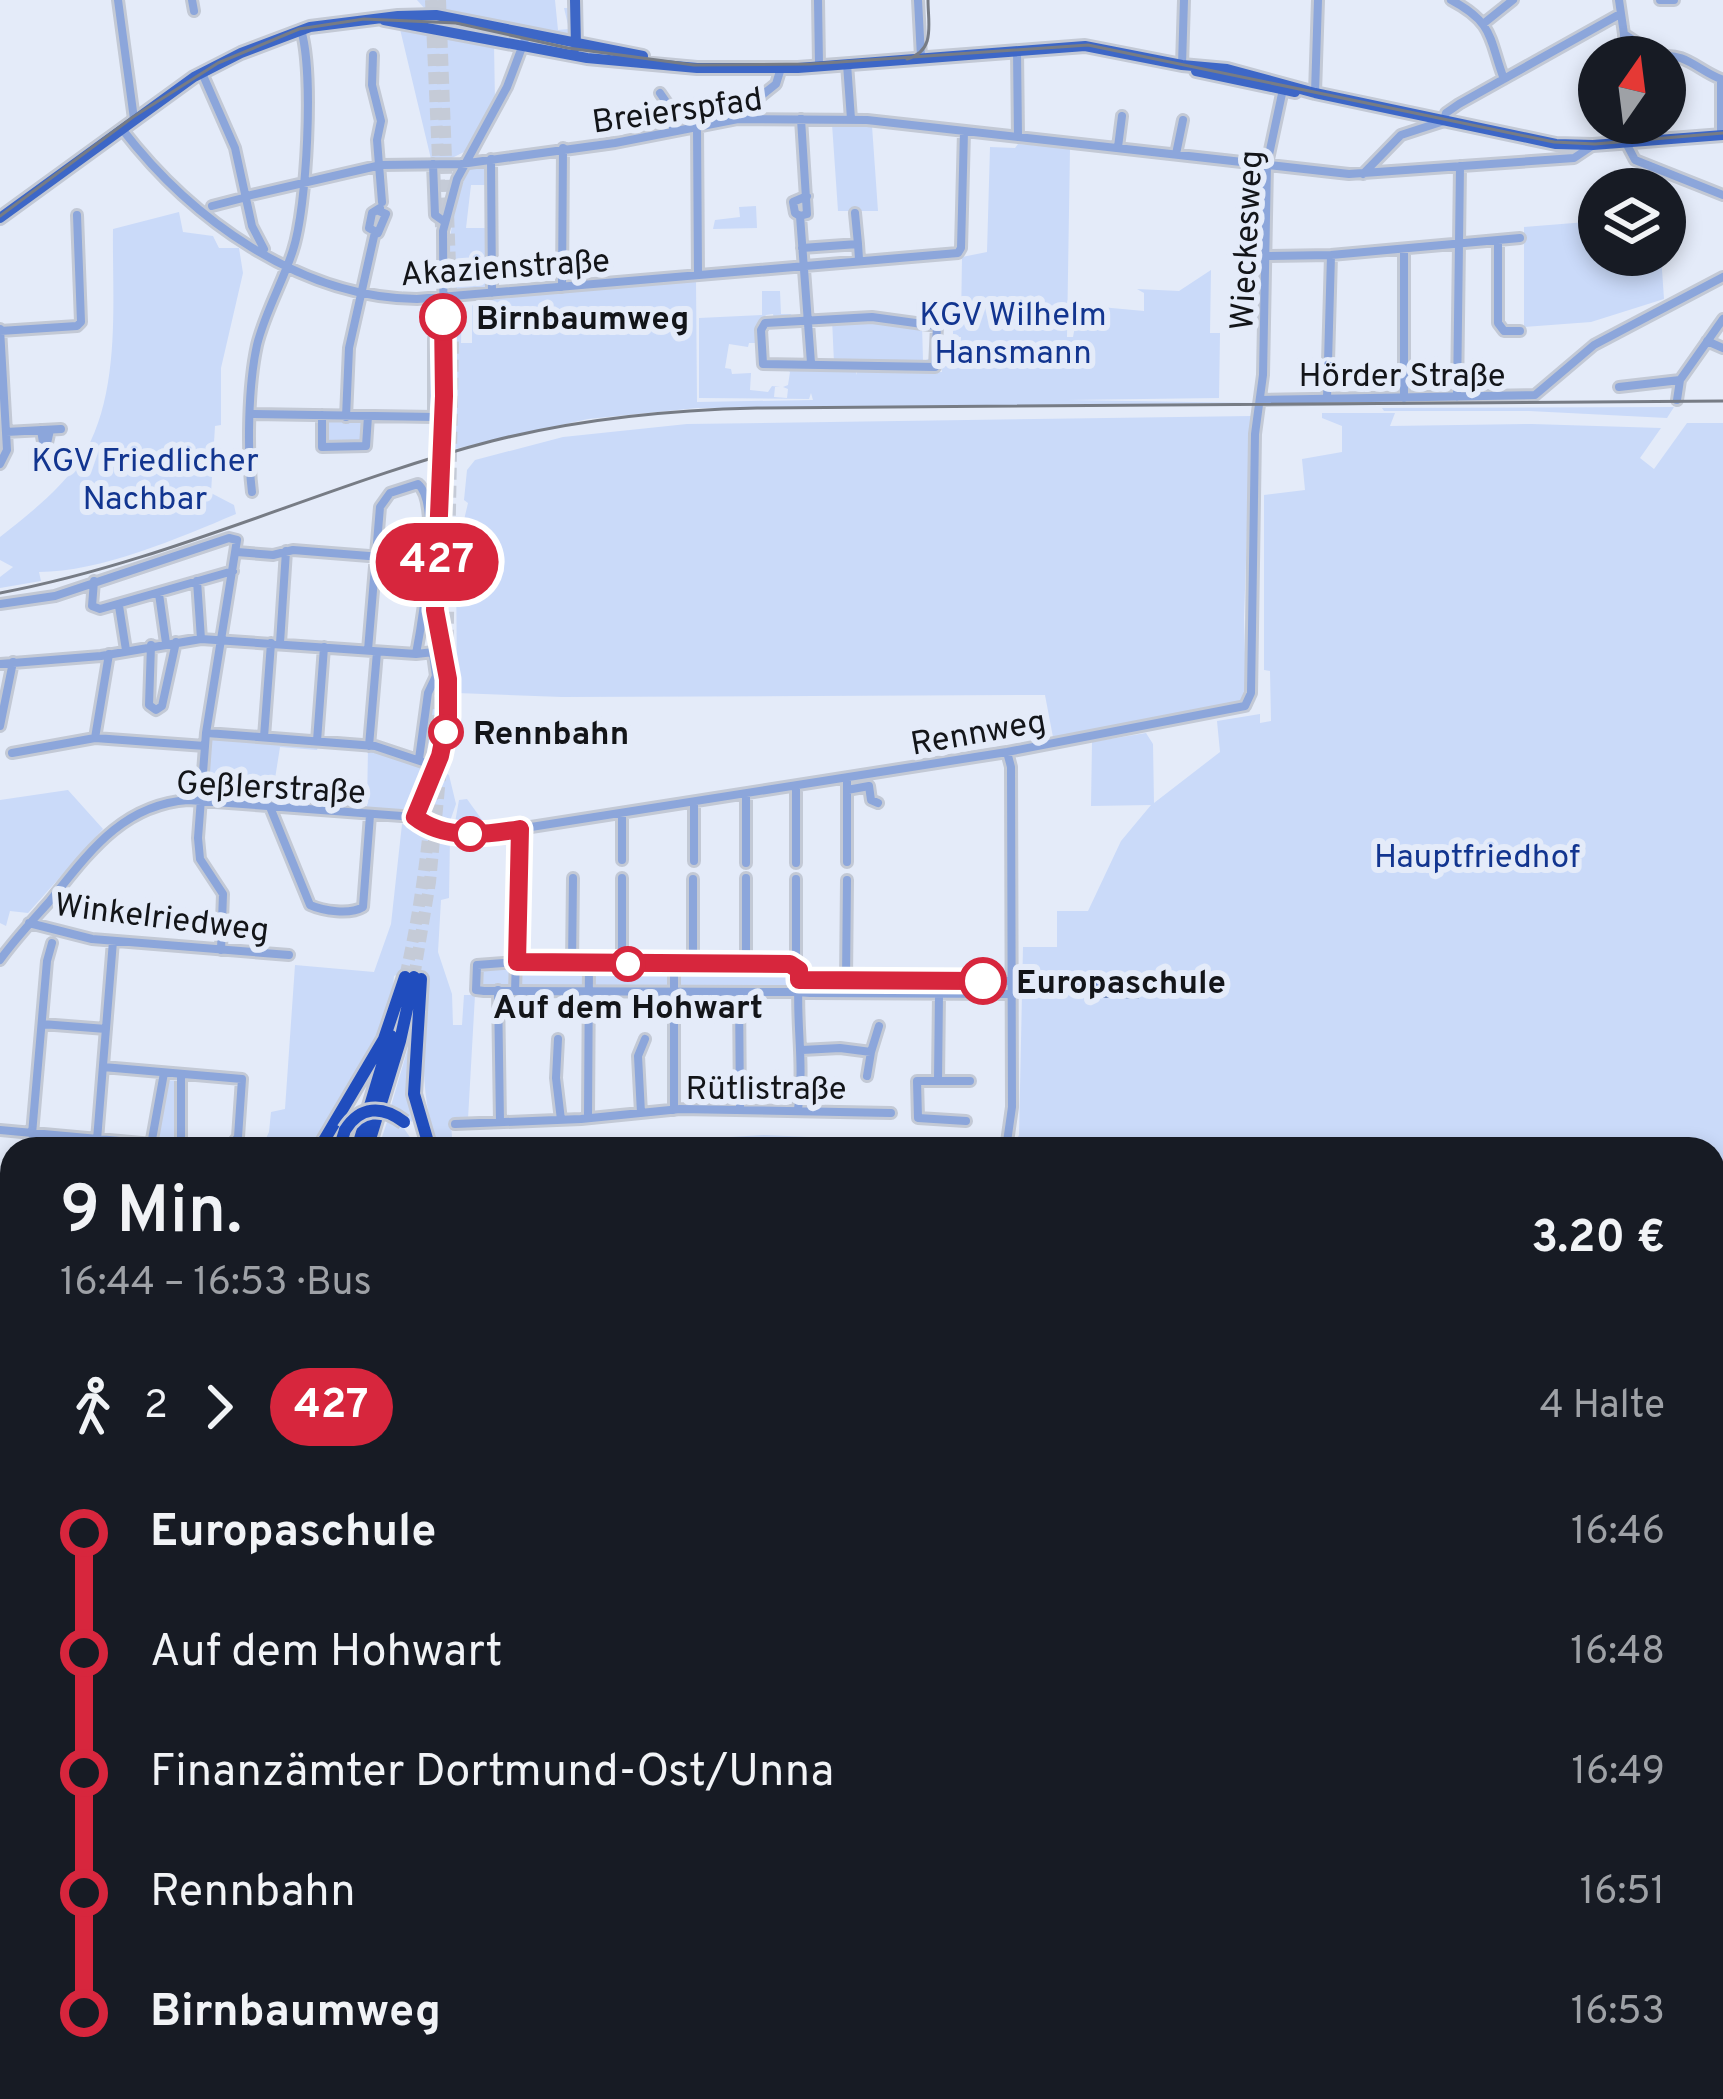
<!DOCTYPE html>
<html lang="de">
<head>
<meta charset="utf-8">
<style>
	body { margin:0; font-family:Overpass,sans-serif; background:#20242c; color:#f1f3f6; height:100vh; display:flex; flex-direction:column; font-size:45px; white-space:nowrap }
	* { box-sizing:border-box; margin:0 }
	p { font-size:39px; color:#9ea1a6 }
	.icon { flex:none; width:66px; height:66px; fill:none; stroke:currentColor; stroke-width:2; stroke-linecap:round; stroke-linejoin:round }
	.map { position:relative; flex:1; overflow:hidden }
	.details { position:absolute; left:0px; top:1137px; width:1725px; height:963px; display:flex; flex-direction:column; background:#171b24; border-radius:36px 36px 0 0; box-shadow:0 6px 18px #0003 }
	.details>* { flex:none }
	.badge { padding:0 24px; border-radius:39px; font-size:42px; line-height:78px }
	.needle { width:78px; rotate:14deg }
	.controls { position:absolute; left:1578px; top:36px; display:grid; gap:24px }
	.controls a { display:grid; place-items:center; width:108px; height:108px; border-radius:50%; background:#171b24; box-shadow:0 6px 18px #0003; font-size:60px }
	.map>.badge { position:absolute; translate:-50% -50%; box-shadow:0 0 0 6px #fff }
	.legs { display:flex; align-items:center; gap:18px; height:132px; padding:0 60px; font-size:39px }
	.legs p { margin-inline-start:auto }
	.headline { display:flex; align-items:center; justify-content:space-between; height:204px; padding:0 60px }
	h1 { font-size:66px; font-weight:600; line-height:90px }
	ul { padding:0 60px; list-style:none }
	li { display:flex; align-items:center; gap:42px; height:120px; font-size:45px }
	li i { display:grid; place-items:center; width:18px; height:100%; margin:0 15px; background:currentColor }
	li i::after { content:''; width:30px; height:30px; margin:-15px; border:9px solid; border-radius:50%; background:#171b24 }
	li p { margin-inline-start:auto }
	li:first-child i { background:linear-gradient(#0000 50%,currentColor 0) }
	li:last-child i { background:linear-gradient(currentColor 50%,#0000 0) }
	.map>svg:first-child { display:block }
	.green { fill:#cadaf9 }
	.water { fill:#789eee; stroke:#5a75ae; stroke-width:3 }
	.lines { fill:none; stroke-linecap:round; stroke-linejoin:round }
	.highway-tunnel { stroke:#c5cbd7; stroke-width:12; stroke-dasharray:12 6; stroke-linecap:butt }
	.minor-casing { stroke:#c3c9d5; stroke-width:14 }
	.major-casing { stroke:#c3c9d5; stroke-width:16 }
	.highway-casing { stroke:#c3c9d5; stroke-width:18 }
	.minor { stroke:#8ca6db; stroke-width:8 }
	.major { stroke:#3d67c7; stroke-width:10 }
	.highway { stroke:#204dbe; stroke-width:12 }
	.tram { stroke:#777c85; stroke-width:3 }
	.rail { stroke:#777c85; stroke-width:3 }
	.highway-bridge-casing { stroke:#c3c9d5; stroke-width:18; stroke-linecap:butt }
	.highway-bridge { stroke:#204dbe; stroke-width:12 }
	.line-1-casing { stroke:#fff; stroke-width:27 }
	.line-1 { stroke:#d7263d; stroke-width:18 }
	.stop-1-dot { fill:#fff; stroke:#d7263d; stroke-width:6 }
	.labels { text-anchor:middle; stroke-width:12; stroke-linejoin:round; paint-order:stroke }
	.street-label { font-size:33px; fill:#131519; stroke:#e4ebf9 }
	.park-label { font-size:33px; fill:#123590; stroke:#e4ebf9 }
	.stop-label { font-size:33px; font-weight:bold; fill:#131519; stroke:#e4ebf9; text-anchor:start }
</style>
</head>
<body>
<div class="map">
<svg width="1723" height="2099" viewBox="0 0 1723 2099">
	<rect width="100%" height="100%" fill="#e4ebf9"/>
	<path class="green" d="M417 0H555L558 30 569 29 564 8H569L570 30 565 36 425 9Z
		M400 29 494 44 495 102 468 150 452 158 431 159Z
		M832 124 872 126 878 211H838Z
		M1018 144 1070 148 1067 337H1073L1079 305 1144 311V293L1137 289 1179 291 1211 270 1210 333H1220L1219 398 1068 400 1256 403 697 408 588 419 446 451 444 441 451 407 449 308 456 302 462 301 461 343H472V306L477 300 696 281 697 402 813 400 811 393 809 399 699 398V318L762 315V291H780L781 314H791L792 317 774 320 773 314 766 315 758 325 759 349 757 343H749L748 347 729 344 725 368 731 369 732 374 751 373 750 390 768 392 772 386 780 387H775L774 397 787 398 788 389 783 387 788 385 790 372 785 367 856 370V375L858 369 942 372 940 347H947L948 360 960 356 961 337H953V326H947V323H961L962 257 987 252 990 147 1015 148Z
		M487 165 489 185H471L466 228H486L488 289 450 291C445 249 453 205 469 167Z
		M756 206 757 228 713 229 715 220 740 217 739 207Z
		M179 212 183 232 213 236 219 248H239L243 273 221 368V425L215 426 211 493 234 505 236 514C179 538 100 572 39 572L41 581 0 588V577L13 567 0 560V537C27 516 62 488 81 459 122 394 112 302 113 229Z
		M1599 221V255H1661L1664 299 1591 322 1524 327V227Z
		M858 318 922 324 923 361 934 357 933 364H895L894 360 893 364H874L873 360 872 364 834 363 832 319H849L851 322Z
		M1674 407 1667 418 1529 411H1384L1382 408Z
		M1322 413H1395L1390 426 1532 424 1661 428 1640 458 1654 469 1687 423H1723V1228H1713V1149H1012L1019 1135 1023 947H1057V911H1088L1121 841 1151 805 1091 806 1092 742 1146 733 1153 744 1154 803 1220 752 1217 721 1260 714V723L1271 721 1270 671 1264 670V495L1305 490 1302 459 1342 452V426L1322 418Z
		M1251 416 1244 618 1246 693 1237 705 1053 737 1045 695 562 697 457 693 456 554 468 503 464 500 467 470 475 460 563 437 687 424Z
		M324 420 362 421 361 445H323Z
		M435 657 440 660C446 690 451 736 430 759L422 757 428 713 432 714 429 702 433 704V698L429 695 442 676Z
		M213 736 319 745 317 750 280 747 272 798 320 803 319 807 211 796 205 790 208 745Z
		M368 748 383 750 427 767V775L408 814 326 807V803L367 806Z
		M439 770 449 775 456 804 448 827 436 824V816L433 822 423 814Z
		M68 790 103 829 28 913 10 911 6 926 0 923V800Z
		M467 799 485 824V829L454 828 459 800Z
		M402 824 450 836 449 898 441 900 438 952 452 994 453 1025H462L464 995H475L468 1119 451 1121 452 1138 460 1149H439C417 1092 424 1037 428 978L401 973 394 976C392 1037 343 1095 316 1149H261L269 1132 271 1112 285 1109 295 965 374 972 391 924Z
		M523 965 586 966 585 989 520 988 518 969Z
		M668 965 672 969 670 989 591 988V966Z
		M480 967 510 965 512 984 509 988 480 986Z
		M677 967H792L795 985 792 989H678Z
		M805 982 944 983V991L803 990Z
		M409 1044H411L412 1122 391 1106Z
		M165 1080 177 1081 179 1142 155 1140Z
		M388 1119 403 1127 418 1149H378Z
		M764 1135 995 1145 994 1149H878L795 1142 793 1149H592L593 1145Z
		M297 2088H404L370 2099H299Z
		M1561 2088H1590L1592 2099H1494Z"/>
	<path class="water" d="M1095 980 1137 981V997L1095 996Z"/>
	<g class="lines">
		<path class="highway-tunnel" d="M431 0 441 227
			M440 0 453 345 447 672
			M405 977C438 834 440 681 442 535
			M414 977 430 882 443 746"/>
		<defs>
			<path id="minor" d="M118 0 134 119
				M192 0 194 11
				M818 0 819 64
				M918 0 921 57
				M1451 0C1495 23 1489 40 1504 79
				M1619 0 1624 34 1659 57
				M1660 0H1674
				M1483 24 1513 0
				M1624 35 1625 57
				M1017 51 1018 137
				M373 55 372 85 381 121 377 140 382 202
				M1659 57C1684 51 1699 71 1721 79V135
				M847 64 851 119
				M1182 65 1184 0
				M202 73 235 148 252 226 264 249
				M660 93 671 109 673 130
				M1315 93 1318 0
				M731 120 776 84 781 68
				M1625 123V141L1635 160 1723 195
				M697 126 698 275
				M122 129C191 219 300 298 417 299L958 253 961 248 964 131
				M1118 147 1122 116
				M1176 154 1183 120
				M491 159 492 293
				M433 164 435 215 445 222
				M1363 174 1401 135 1444 121 1446 113 1459 104 1620 14
				M247 196 381 165 461 164 615 143 738 119 867 120 1349 174 1574 158 1592 146
				M807 196 793 202 795 213 800 216 811 363
				M212 206 247 197
				M379 211 386 214 378 233 369 228 372 213 380 208
				M855 213 858 244
				M800 216 807 214 801 119
				M1498 241V323L1504 331H1520
				M802 248 858 244 859 259
				M1265 256 1331 255 1520 238
				M562 287 563 148
				M872 317 937 326 935 367 763 364 761 330 765 323Z
				M0 331 77 326 81 322 77 215
				M1707 341 1723 348
				M1619 387 1680 380
				M1457 397 1460 166
				M1327 398 1331 255
				M1404 398V249
				M1261 400 1535 395 1594 345 1723 277
				M1677 400 1680 380 1723 319
				M252 414 434 417V339L443 337
				M322 415V447L366 446 368 416
				M346 417 349 348 375 232
				M41 430 43 442 47 443 50 430
				M6 432 61 429
				M0 464 7 450 0 329
				M252 492C247 451 248 386 257 345 265 312 283 282 293 250 307 207 314 72 301 30
				M237 552 273 555 293 550 432 561
				M94 581 92 606 100 609 233 571
				M197 581 201 639
				M159 594 166 643
				M0 604 55 596 229 538 237 540 206 733 198 838 200 859 223 894 221 950
				M119 606 126 650
				M280 643 286 551
				M151 645 149 705 156 710 162 706 176 642
				M368 650 380 507 390 493 418 484C442 504 422 622 416 654
				M0 664 101 656 201 639 416 654 443 651
				M0 726 13 662
				M207 733 375 746 435 766
				M264 737 271 643
				M95 738 109 654
				M317 741 324 647
				M369 746 377 652
				M12 753 95 738 205 746
				M419 759 428 693 436 676 433 654
				M847 790 869 786 871 800 878 803
				M270 807 310 905C323 911 350 915 363 907L370 815
				M415 817 452 833 512 830 1007 752 1245 706 1251 693 1255 434 1263 375 1267 164 1283 89
				M415 817 440 756 449 711 448 679 435 610 444 407 443 231 457 179 507 87 527 34
				M622 860V813
				M694 861V802
				M847 862V778
				M746 863V794
				M796 863V787
				M29 923 92 939 289 955
				M0 960C15 939 32 921 49 902 88 854 121 805 188 800L415 817
				M572 964 573 878
				M622 964V878
				M674 964V1110
				M693 964V879
				M746 964V878
				M796 965V879
				M799 980 1011 981
				M846 980 847 880
				M498 990 500 1122
				M515 991 520 829
				M739 992 740 1109
				M939 994 938 1081H970
				M42 1024 106 1029
				M558 1039 556 1078 561 1120
				M802 1050 840 1048 871 1052 879 1026
				M103 1067 242 1079 238 1137 228 1149
				M181 1074V1147
				M867 1076 871 1052
				M938 1081H917L918 1118 966 1121
				M798 1109C805 1063 795 1019 799 973L793 965 517 962 477 965 476 990 484 991 797 992 810 993 1011 994
				M641 1113 638 1056 645 1039
				M588 1118 589 964
				M455 1124 581 1119 680 1109 891 1113
				M0 1130 207 1149
				M32 1134 47 961 52 943
				M97 1140 113 941
				M151 1145 164 1073
				M824 1149H844
				M1006 1149 1012 1107 1011 767 1007 752
				M0 1191 9 1192
				M1715 1279V1291
				M0 1434 12 1437
				M0 1465 12 1468
				M0 1538 12 1495
				M1713 1551 1723 1548
				M1713 1575 1716 1609 1713 1642
				M0 1691 12 1696
				M1713 1722 1723 1717
				M0 1797 12 1803
				M1723 1806 1716 1813 1723 1845
				M0 1838 12 1818
				M0 1851 12 1859
				M1713 1880 1723 1877
				M0 1991 12 1964
				M1713 2033H1723
				M1713 2041 1723 2047
				M425 2088 432 2099
				M455 2088 458 2099
				M625 2088 626 2099
				M977 2088 979 2099
				M1187 2088 1204 2099
				M1356 2088 1469 2095 1539 2088
				M1678 2088 1683 2099
				M0 2099H36
				M490 2099H525
				M773 2099 775 2092
				M906 2099 940 2088
				M1165 2099 1169 2088
				M1228 2099 1253 2088"/>
			<path id="major" d="M575 0 576 47
				M384 20 587 58 697 68H798L1085 46 1182 65 1227 69 1315 93 1556 144 1593 145 1723 135
				M1196 71 1295 92
				M0 218 194 77 241 53 310 27 398 16 436 15 643 56
				M0 1261 12 1260"/>
			<path id="highway" d="M421 979 414 1094 430 1149
				M319 1149 384 1039 405 977
				M339 1149 345 1130
				M357 1149 391 1036
				M367 1149 400 1041 414 977
				M1713 1242 1723 1243
				M1713 1251 1723 1252
				M0 1284H12
				M263 2088 264 2099
				M293 2088 296 2099
				M238 2099 240 2088"/>
		</defs>
		<use href="#minor" class="minor-casing"/>
		<use href="#major" class="major-casing"/>
		<use href="#highway" class="highway-casing"/>
		<use href="#minor" class="minor"/>
		<use href="#major" class="major"/>
		<use href="#highway" class="highway"/>
		<path class="tram" d="M907 59C936 51 928 24 928 0
			M0 216 133 117 218 63 299 29 364 19 456 23 568 48 694 65 810 64 1088 45 1554 142 1595 144 1723 133
			M1674 2088 1680 2099"/>
		<path class="rail" d="M0 593C170 561 326 484 492 441 579 419 667 410 757 408L1723 401
			M0 1279H12"/>
		<defs>
			<path id="highway-bridge" d="M345 1130C360 1106 382 1105 404 1122"/>
		</defs>
		<use href="#highway-bridge" class="highway-bridge-casing"/>
		<use href="#highway-bridge" class="highway-bridge"/>
	</g>
	<g class="lines">
		<defs>
			<path id="line-1" d="M443 317 444 396 435 610 448 679V717L440 756 415 817C444 840 485 835 520 829L517 962 790 964 799 970V980L983 981"/>
		</defs>
		<use href="#line-1" class="line-1-casing"/>
		<use href="#line-1" class="line-1"/>
	</g>
	<g class="stop-1-dot">
		<circle cx="443" cy="317" r="21"/>
		<circle cx="446" cy="732" r="15"/>
		<circle cx="470" cy="834" r="15"/>
		<circle cx="628" cy="964" r="15"/>
		<circle cx="983" cy="981" r="21"/>
	</g>
	<g class="labels">
		<g class="street-label">
			<text transform="translate(677 109) rotate(-8)" y="12">Breierspfad</text>
			<text transform="translate(1245 240) rotate(-87)" y="12">Wieckesweg</text>
			<text transform="translate(505 266) rotate(-4)" y="12">Akazienstraße</text>
			<text x="1402" y="386">Hörder Straße</text>
			<text transform="translate(978 731) rotate(-10)" y="12">Rennweg</text>
			<text transform="translate(271 786) rotate(3)" y="12">Geßlerstraße</text>
			<text transform="translate(162 916) rotate(7)" y="12">Winkelriedweg</text>
			<text x="766" y="1099">Rütlistraße</text>
		</g>
		<g class="park-label">
			<text x="1013" y="325">KGV Wilhelm<tspan x="1013" dy="38">Hansmann</tspan></text>
			<text x="145" y="471">KGV Friedlicher<tspan x="145" dy="38">Nachbar</tspan></text>
			<text x="1477" y="867">Hauptfriedhof</text>
		</g>
		<g class="stop-label">
			<text x="476" y="329">Birnbaumweg</text>
			<text x="473" y="744">Rennbahn</text>
			<text x="1016" y="993">Europaschule</text>
			<text x="628" y="1018" text-anchor="middle">Auf dem Hohwart</text>
		</g>
	</g>
</svg>
<div class="controls">
<a><svg class="needle" viewBox="-14 -14 28 28"><path d="M0-13l5 13h-10z" fill="#e53935"/><path d="M0 13l5-13h-10z" fill="#9ea1a6"/></svg></a>
<a><svg class="icon" aria-label="layers" viewBox="0 0 24 24"><path d="M12 4l9 5-9 5-9-5zM3 14l9 5 9-5"/></svg></a>
</div>
<b class="badge" style="left:437px;top:562px;background:#d7263d;color:#fff">427</b>
<section class="details">
<div class="headline"><div><h1>9 Min.</h1><p>16:44 – 16:53 · Bus</p></div><b>3.20 €</b></div>
<div class="legs"><svg class="icon" aria-label="walk" viewBox="0 0 24 24"><circle cx="13" cy="4" r="2"/><path d="M13 8l-2 6 4 7M11 14l-3 7M7 12l3-4h3l4 4"/></svg>2<svg class="icon" aria-label="forward" viewBox="0 0 24 24"><path d="M9 5l7 7-7 7"/></svg><b class="badge" style="background:#d7263d;color:#fff">427</b><p>4 Halte</p></div>
<ul>
<li><i style="color:#d7263d"></i><b>Europaschule</b><p>16:46</p></li>
<li><i style="color:#d7263d"></i><span>Auf dem Hohwart</span><p>16:48</p></li>
<li><i style="color:#d7263d"></i><span>Finanzämter Dortmund-Ost/Unna</span><p>16:49</p></li>
<li><i style="color:#d7263d"></i><span>Rennbahn</span><p>16:51</p></li>
<li><i style="color:#d7263d"></i><b>Birnbaumweg</b><p>16:53</p></li>
</ul>
</section>
</div>
</body>
</html>
